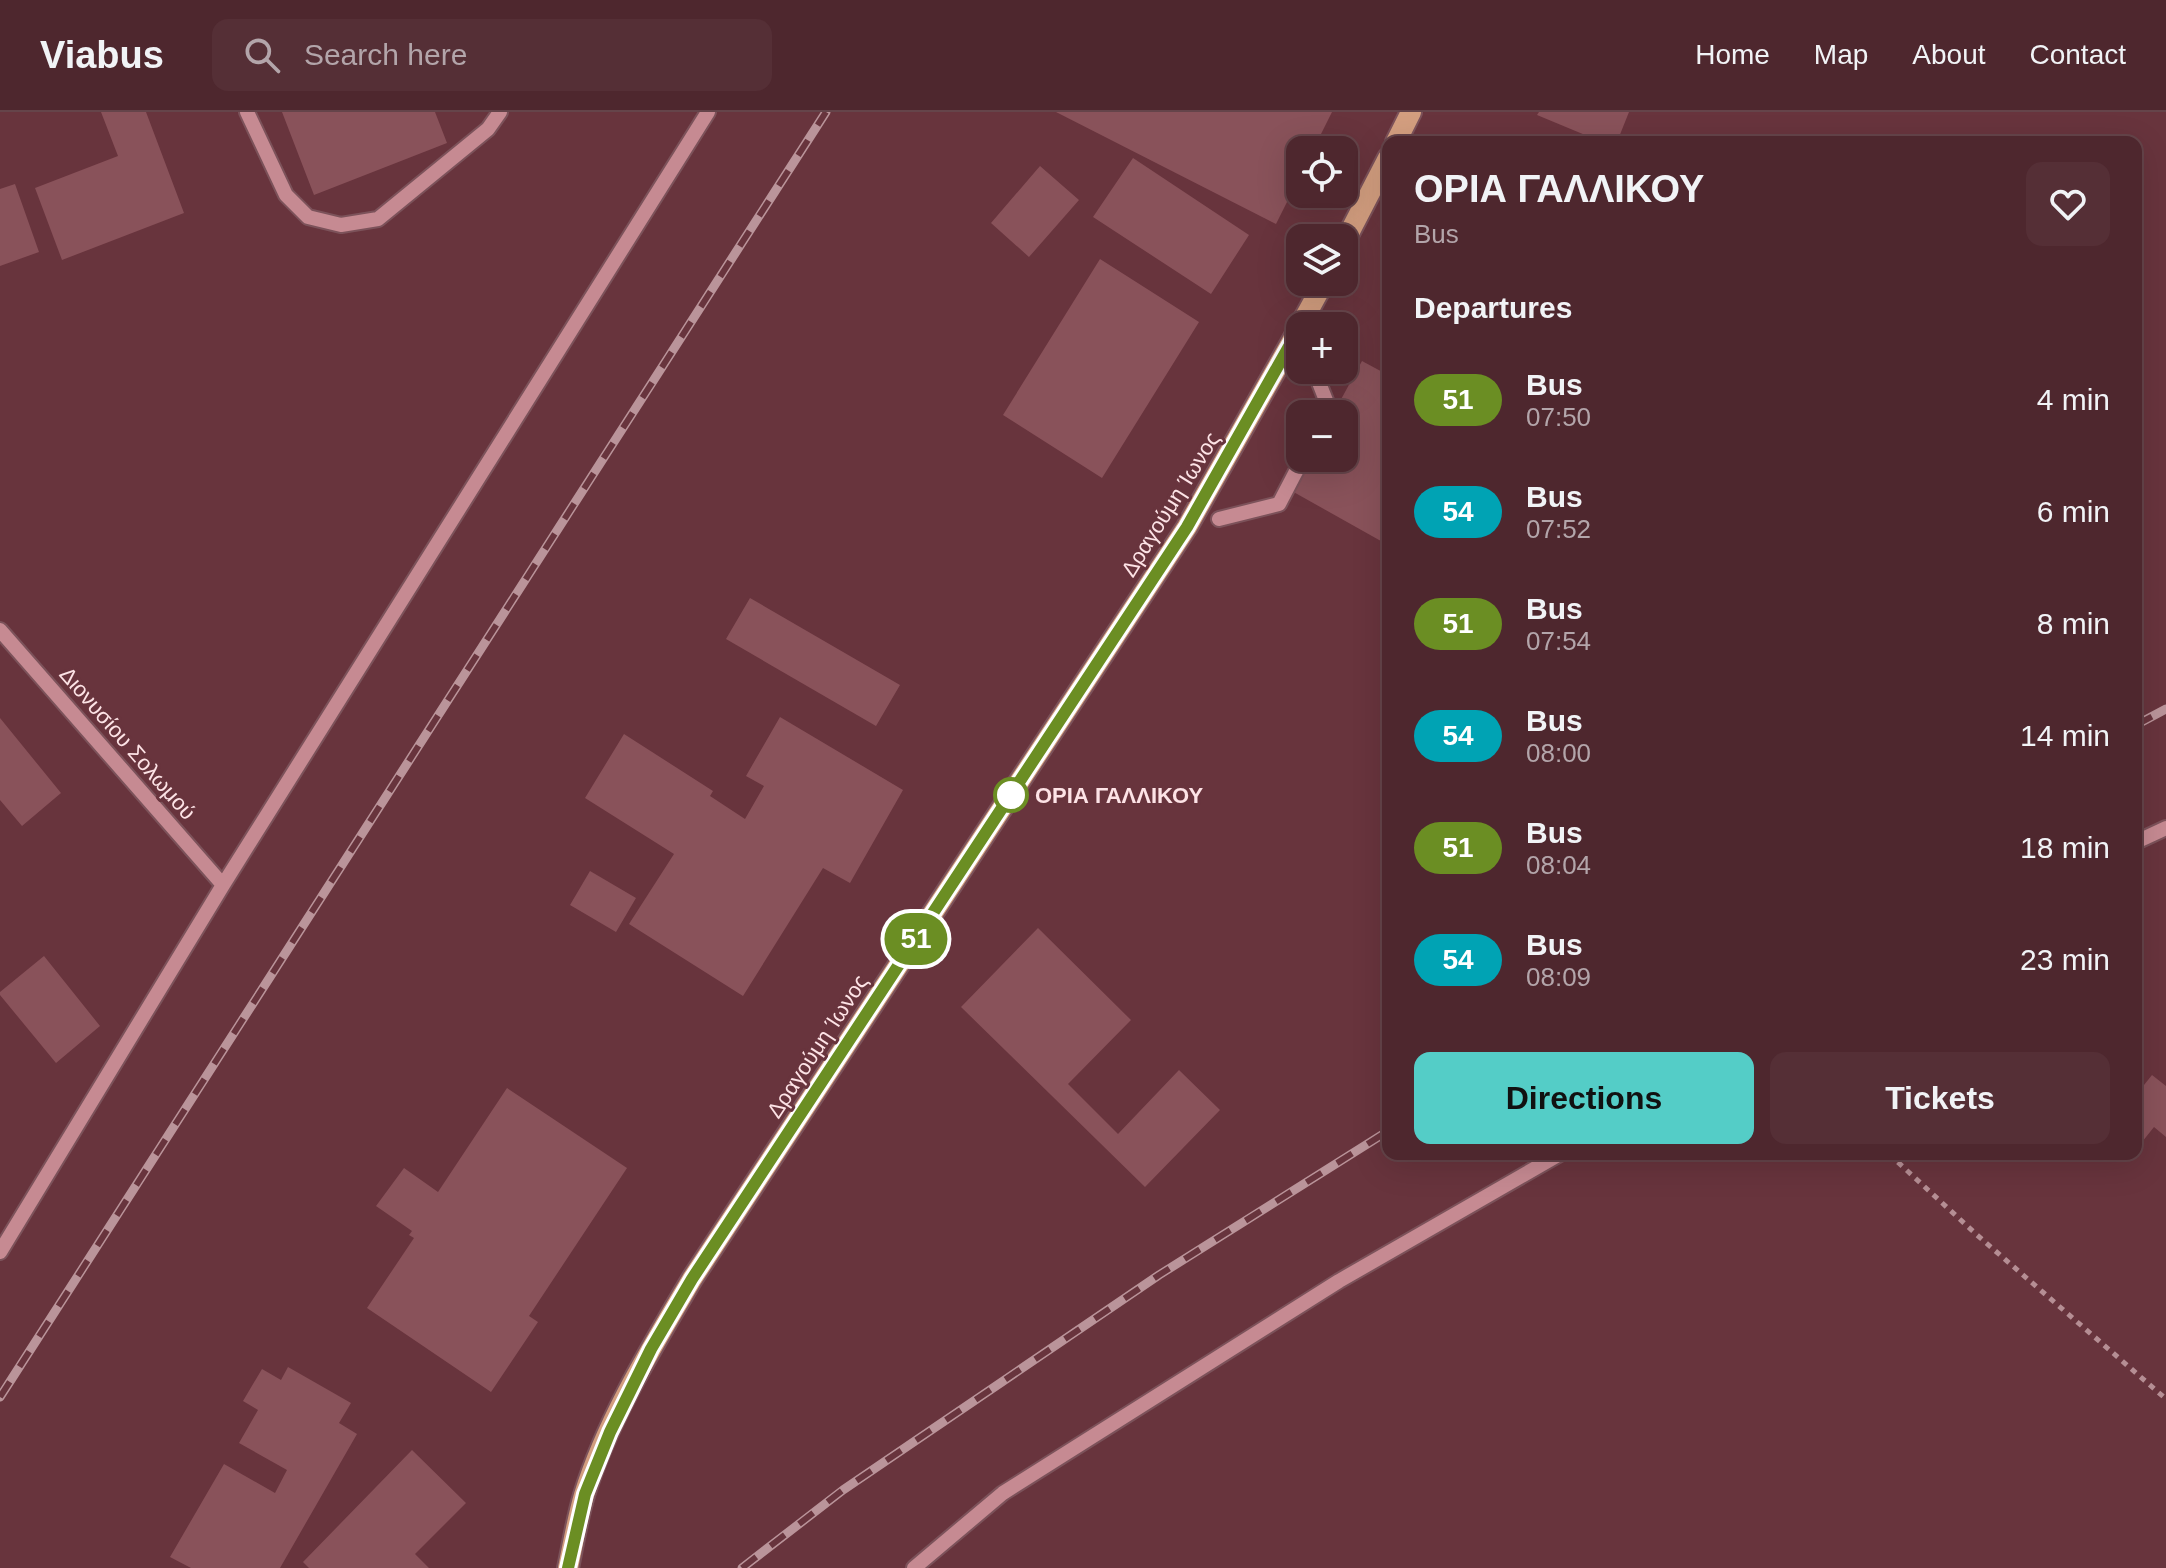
<!DOCTYPE html>
<html lang="en">
<head>
<meta charset="utf-8">
<style>
	body { margin:0; font-family:Helvetica,sans-serif; background:#552f36; color:#f1f3f6; height:100vh; display:flex; flex-direction:column; font-size:30px; white-space:nowrap }
	* { box-sizing:border-box; margin:0 }
	p { font-size:26px; color:#b3a5aa }
	.icon { flex:none; width:44px; height:44px; fill:none; stroke:currentColor; stroke-width:2; stroke-linecap:round; stroke-linejoin:round }
	.map { position:relative; flex:1; overflow:hidden }
	.side { position:absolute; left:1382px; top:24px; width:760px; height:1024px; display:flex; flex-direction:column; background:#4e272e; border-radius:16px; box-shadow:0 8px 32px #0002,0 0 0 2px #65444a }
	.side>* { flex:none }
	.badge { padding:0 16px; border-radius:26px; font-size:28px; line-height:52px }
	.fabs { position:absolute; left:1286px; top:24px; display:grid; gap:16px }
	.fabs a { display:grid; place-items:center; width:72px; height:72px; border-radius:16px; background:#4e272e; box-shadow:0 8px 32px #0002,0 0 0 2px #65444a; font-size:40px }
	.map>.badge { position:absolute; translate:-50% -50%; box-shadow:0 0 0 4px #fff }
	h2 { padding:0 32px; font-size:30px; line-height:72px }
	.round { display:grid; place-items:center; flex:none; width:84px; height:84px; border-radius:16px; background:#552f36 }
	.headline { display:flex; align-items:center; justify-content:space-between; height:136px; padding:0 32px }
	h1 { font-size:38px; font-weight:600; line-height:60px }
	.button { display:flex; gap:16px; margin-top:auto; padding:16px 32px }
	.button a { flex:1; height:92px; border-radius:16px; background:#54cdc7; color:#111; font-size:32px; font-weight:600; line-height:92px; text-align:center }
	.button a+a { background:#552f36; color:#f1f3f6 }
	ul { padding:0; list-style:none }
	li { display:flex; align-items:center; gap:24px; height:112px; padding:0 32px }
	li div { flex:1 }
	li b { display:block; font-size:30px }
	li em { font-style:normal }
	li .badge { min-width:88px; font-weight:700; text-align:center }
	header { display:flex; align-items:center; gap:48px; box-sizing:border-box; height:112px; padding:0 40px; background:#4e272e; border-bottom:2px solid #65444a }
	header strong { font-size:38px }
	nav { display:flex; gap:44px; margin-inline-start:auto; font-size:28px }
	.search { width:560px; height:72px; background:#552f36; display:flex; align-items:center; gap:20px; box-sizing:border-box; padding:0 28px; border-radius:16px; color:#b3a5aa; font-size:30px }
	.map>svg:first-child { display:block }
	.building { fill:#89525a }
	.lines { fill:none; stroke-linecap:round; stroke-linejoin:round }
	.minor-casing { stroke:#7c525a; stroke-width:18 }
	.major-casing { stroke:#7c525a; stroke-width:24 }
	.path { stroke:#b58e94; stroke-width:5; stroke-dasharray:6 6; stroke-linecap:butt }
	.minor { stroke:#c68a92; stroke-width:14 }
	.major { stroke:#d39e7f; stroke-width:20 }
	.rail-casing { stroke:#ba949a; stroke-width:9 }
	.rail { stroke:#68343d; stroke-width:6; stroke-dasharray:18; stroke-linecap:butt }
	.line-casing { stroke:#fff; stroke-width:18 }
	.line { stroke:#6b8e23; stroke-width:12 }
	.stop-dot { fill:#fff; stroke:#6b8e23; stroke-width:4 }
	.labels { text-anchor:middle; stroke-width:6; stroke-linejoin:round; paint-order:stroke }
	.street-label { font-size:22px; fill:#fde3e6; stroke:#68343d }
	.stop-label { font-size:22px; font-weight:bold; fill:#fde3e6; stroke:#68343d; text-anchor:start }
</style>
</head>
<body>
<header>
<strong>Viabus</strong>
<div class="search"><svg class="icon" aria-label="search" viewBox="0 0 24 24"><circle cx="10" cy="10" r="6"/><path d="M15 15l6 6"/></svg>Search here</div>
<nav><a>Home</a><a>Map</a><a>About</a><a>Contact</a></nav>
</header>
<div class="map">
<svg width="2166" height="1456" viewBox="0 0 2166 1456">
	<rect width="100%" height="100%" fill="#68343d"/>
	<path class="building" d="M101 0H146L184 101 62 148 35 76 118 44Z
		M282 0H435L447 31 314 83Z
		M1056 0H1332L1313 38H1300V64L1276 112Z
		M1539 0H1629L1617 30H1602L1537 3Z
		M1133 46 1249 123 1211 182 1093 105Z
		M1040 54 1079 88 1029 145 991 111Z
		M15 72 39 140 0 154V77Z
		M1100 147 1199 210 1102 366 1003 303Z
		M1362 249 1388 263V310L1383 319 1388 322V433L1290 378 1308 346H1344V302H1333Z
		M750 486 900 573 876 614 726 527Z
		M780 605 903 678 850 771 823 756 743 884 629 812 674 742 585 686 624 622 713 679 710 684 745 707 764 674 746 664Z
		M0 606 61 681 22 714 0 688Z
		M590 759 636 786 616 820 570 793Z
		M1038 816 1131 908 1068 972 1118 1022 1179 958 1220 998 1145 1075 961 895Z
		M44 844 100 914 56 951 0 883V880Z
		M2152 963 2166 974V1025L2154 1015 2142 1030 2136 1026V983Z
		M507 976 627 1056 529 1204 538 1210 491 1280 367 1196 414 1126 409 1123 412 1119 376 1094 404 1056 438 1080Z
		M288 1255 351 1291 339 1311 357 1322 280 1456H191L170 1445 224 1352 275 1381 287 1358 239 1331 258 1298 243 1289 262 1257 281 1268Z
		M412 1338 466 1391 415 1442 429 1456H309L303 1450Z"/>
	<g class="lines">
		<defs>
			<path id="minor" d="M247 0 286 83 308 105 341 113 378 107 488 17 500 0
				M1314 258 1329 296 1326 302
				M1219 407 1279 392 1303 346
				M0 518 223 773
				M2136 730 2166 716
				M0 1140 223 773 708 0
				M914 1456 1003 1381 1339 1169 1560 1042"/>
			<path id="major" d="M1396 30 1411 0
				M1344 131 1388 46
				M1300 214 1324 170
				M568 1456C573 1432 577 1407 584 1383 607 1308 652 1235 692 1167L1187 415 1300 215"/>
		</defs>
		<use href="#minor" class="minor-casing"/>
		<use href="#major" class="major-casing"/>
		<path class="path" d="M1889 1042 1977 1123 2166 1287"/>
		<use href="#minor" class="minor"/>
		<use href="#major" class="major"/>
		<defs>
			<path id="rail" d="M2136 613 2166 597
				M0 1285 826 0
				M742 1456 843 1378 1159 1163 1388 1019"/>
		</defs>
		<use href="#rail" class="rail-casing"/>
		<use href="#rail" class="rail"/>
	</g>
	<g class="lines">
		<defs>
			<path id="line" d="M568 1456 585 1382 610 1320 651 1237 692 1167 1187 415 1300 215"/>
		</defs>
		<use href="#line" class="line-casing"/>
		<use href="#line" class="line"/>
	</g>
	<circle class="stop-dot" cx="1011" cy="683" r="16"/>
	<g class="labels">
		<g class="street-label">
			<text transform="translate(1170 392) rotate(-58)" y="8">Δραγούμη Ίωνος</text>
			<text transform="translate(128 631) rotate(49)" y="8">Διονυσίου Σολωμού</text>
			<text transform="translate(817 934) rotate(-57)" y="8">Δραγούμη Ίωνος</text>
		</g>
		<g class="stop-label">
			<text x="1035" y="691">ΟΡΙΑ ΓΑΛΛΙΚΟΥ</text>
		</g>
	</g>
</svg>
<div class="fabs">
<a><svg class="icon" aria-label="locate" viewBox="0 0 24 24"><circle cx="12" cy="12" r="6"/><path d="M12 2v4M12 18v4M2 12h4M18 12h4"/></svg></a>
<a><svg class="icon" aria-label="layers" viewBox="0 0 24 24"><path d="M12 4l9 5-9 5-9-5zM3 14l9 5 9-5"/></svg></a>
<a>+</a>
<a>−</a>
</div>
<b class="badge" style="left:916px;top:827px;background:#6b8e23;color:#fff">51</b>
<section class="side">
<div class="headline"><div><h1>ΟΡΙΑ ΓΑΛΛΙΚΟΥ</h1><p>Bus</p></div><a class="round"><svg class="icon" aria-label="heart" viewBox="0 0 24 24"><path d="M12 20l-8-8c-3-5 5-10 8-4 3-6 11-1 8 4z"/></svg></a></div>
<h2>Departures</h2>
<ul>
<li><span class="badge" style="background:#6b8e23;color:#fff">51</span><div><b>Bus</b><p>07:50</p></div><em>4 min</em></li>
<li><span class="badge" style="background:#00a3b4;color:#fff">54</span><div><b>Bus</b><p>07:52</p></div><em>6 min</em></li>
<li><span class="badge" style="background:#6b8e23;color:#fff">51</span><div><b>Bus</b><p>07:54</p></div><em>8 min</em></li>
<li><span class="badge" style="background:#00a3b4;color:#fff">54</span><div><b>Bus</b><p>08:00</p></div><em>14 min</em></li>
<li><span class="badge" style="background:#6b8e23;color:#fff">51</span><div><b>Bus</b><p>08:04</p></div><em>18 min</em></li>
<li><span class="badge" style="background:#00a3b4;color:#fff">54</span><div><b>Bus</b><p>08:09</p></div><em>23 min</em></li>
</ul>
<div class="button"><a>Directions</a><a>Tickets</a></div>
</section>
</div>
</body>
</html>
